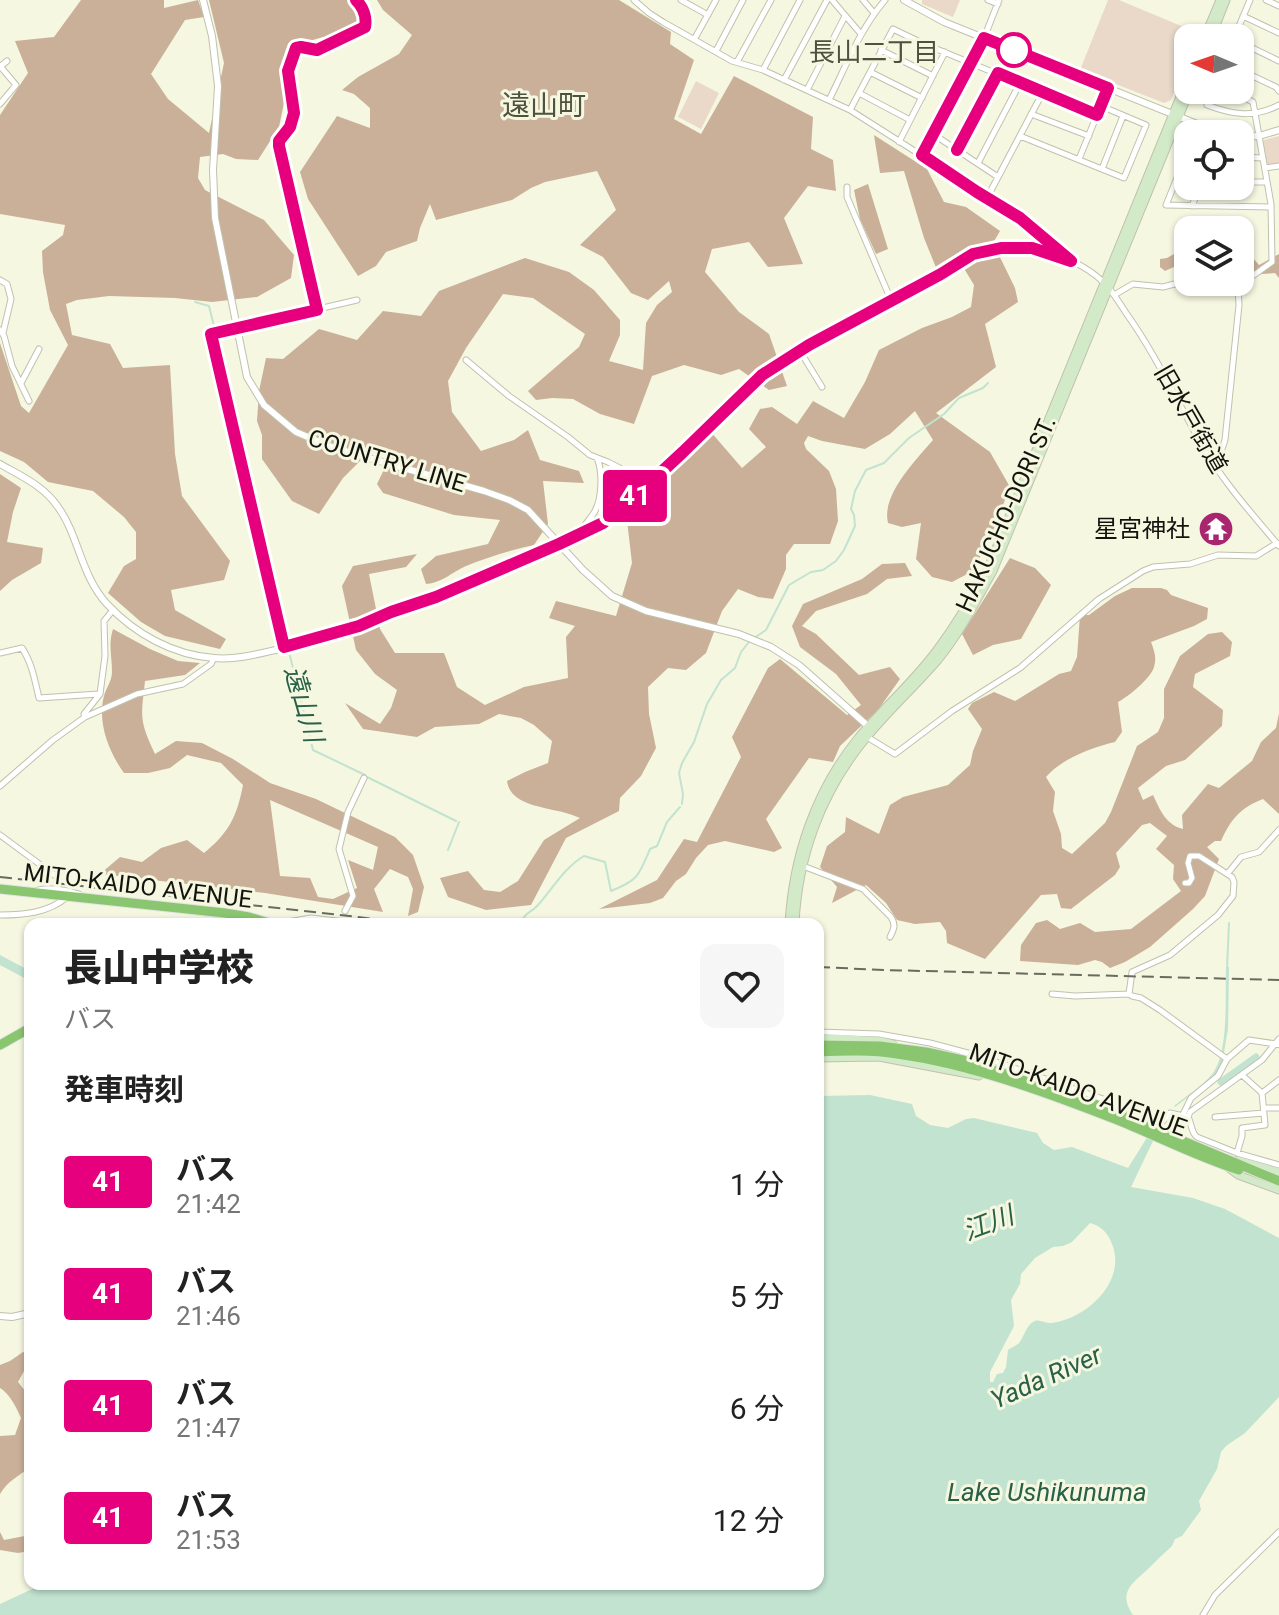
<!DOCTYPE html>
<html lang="ja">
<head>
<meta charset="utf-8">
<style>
	body { margin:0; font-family:Roboto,"Noto Sans JP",sans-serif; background:#f6f6f6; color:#222; height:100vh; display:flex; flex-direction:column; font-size:30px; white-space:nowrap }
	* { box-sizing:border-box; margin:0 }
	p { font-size:26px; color:#767676 }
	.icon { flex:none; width:44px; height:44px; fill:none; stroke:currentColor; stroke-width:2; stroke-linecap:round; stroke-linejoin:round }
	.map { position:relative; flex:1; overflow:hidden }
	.sheet { position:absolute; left:24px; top:918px; width:800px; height:672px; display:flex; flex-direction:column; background:#fff; border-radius:16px; box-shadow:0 2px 6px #0004 }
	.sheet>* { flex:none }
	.badge { padding:0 16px; border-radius:6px; font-size:28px; line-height:52px }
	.needle { width:52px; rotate:272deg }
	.buttons { position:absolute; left:1174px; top:24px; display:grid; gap:16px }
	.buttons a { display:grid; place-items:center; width:80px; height:80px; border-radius:16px; background:#fff; box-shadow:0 2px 6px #0004; font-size:40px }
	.map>.badge { position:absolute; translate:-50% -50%; box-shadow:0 0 0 4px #fff }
	h2 { padding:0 40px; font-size:30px; line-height:72px }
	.round { display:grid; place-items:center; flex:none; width:84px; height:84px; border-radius:16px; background:#f6f6f6 }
	.overview { display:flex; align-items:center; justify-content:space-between; height:136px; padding:0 40px }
	h1 { font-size:38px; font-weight:800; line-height:60px }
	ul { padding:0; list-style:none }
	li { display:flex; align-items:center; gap:24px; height:112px; padding:0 40px }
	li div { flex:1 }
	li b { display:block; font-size:30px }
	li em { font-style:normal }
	li .badge { min-width:88px; font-weight:700; text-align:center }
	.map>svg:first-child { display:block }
	.green { fill:#ead9c9 }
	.forest { fill:#cab099; fill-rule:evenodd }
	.water { fill:#c1e3d0; fill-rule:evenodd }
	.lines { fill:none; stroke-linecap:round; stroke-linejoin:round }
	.stream { stroke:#c1e3d0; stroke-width:2 }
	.river { stroke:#c1e3d0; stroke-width:7 }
	.minor-casing { stroke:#bfc2ad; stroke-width:7 }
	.tertiary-casing { stroke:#bfc2ad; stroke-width:8 }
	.secondary-casing { stroke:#bfc2ad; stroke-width:9 }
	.trunk-casing { stroke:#e3e3e2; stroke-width:11 }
	.minor { stroke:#fff; stroke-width:5 }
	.tertiary { stroke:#fff; stroke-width:6 }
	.secondary { stroke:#d3eac9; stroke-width:7 }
	.trunk { stroke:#8ac66f; stroke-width:9 }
	.rail { stroke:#696b5e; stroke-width:2; stroke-dasharray:12 6; stroke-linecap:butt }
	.line-casing { stroke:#fff; stroke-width:18 }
	.line { stroke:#e6007e; stroke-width:12 }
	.stop-dot { fill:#fff; stroke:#e6007e; stroke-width:4 }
	.labels { text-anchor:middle; stroke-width:6; stroke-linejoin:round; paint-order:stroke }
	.street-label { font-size:24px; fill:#13140d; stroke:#f5f7e1 }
	.poi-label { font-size:24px; fill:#13140d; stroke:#f5f7e1; text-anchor:end }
	.neighbourhood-label { font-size:26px; fill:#4f513f; stroke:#f5f7e1 }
	.water-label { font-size:26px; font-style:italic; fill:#296148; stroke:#f5f7e1 }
	.quarter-label { font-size:28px; fill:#4f513f; stroke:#f5f7e1 }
</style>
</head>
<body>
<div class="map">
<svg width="1279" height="1615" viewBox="0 0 1279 1615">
	<rect width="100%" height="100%" fill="#f5f7e1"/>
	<path class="green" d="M922 0H960L953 17 922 4Z
		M1108 0H1119L1198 33 1196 38H1188V58L1171 100 1164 103 1080 70Z
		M696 81 719 93 701 129 678 117Z
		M1279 136V164L1268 166 1266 164 1262 142 1264 140Z"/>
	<path class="forest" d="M81 0H164V8L198 0 204 17 185 20 151 74 168 99 209 133 224 63 209 0H364L366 23 348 36 323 37 296 45 279 127 258 160 236 159 223 154 200 157 198 178 205 190 264 220 294 255 291 278 257 297 212 302 175 298 109 296 77 300 66 304 72 335 110 344 123 368 170 365 175 454 182 496 230 561 224 580 171 590 175 610 226 639 220 649 165 636 141 622 108 593 124 566 136 559V532L124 517 93 491 48 482 24 462 0 451V343L21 406 29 413 68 345 50 310 43 272 42 251 63 235 65 225 0 214V115L28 73 15 41 54 37Z
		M377 0H619L671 32 670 44 694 60 674 119 701 134 734 76 813 117 811 149 833 160 836 191 808 186 784 218 803 264 768 267 749 242 712 249 705 272 739 312 769 334 787 386 769 390 739 369 721 375 684 365 652 376 634 424 600 414 573 399 552 398 536 400 528 391 579 347 585 334 533 298 503 294 466 348 448 381 452 412 481 451 514 440 528 430 540 460 579 471 584 483 543 481 548 524 534 545C511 550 488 557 466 566 452 572 442 583 426 584L421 569 436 556 488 544 500 520 454 515 383 493 377 484 390 457 371 450 343 478 319 514 292 501 262 459V435L257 421 259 391 266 358 283 359 319 329 357 340 383 311 421 316 439 291 525 258 569 272 594 290 620 320V335L609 361 643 370 646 323 657 305 672 292 669 281 648 300 631 293 603 257 580 245 616 210 597 171 545 182 531 188 512 200 436 220 430 204 420 228 417 241 386 252 376 266 358 276 308 199 300 172 337 116 370 128V108L354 94 342 90 358 77 399 54 412 35 383 10Z
		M874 135 927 169 944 202 966 207 1000 231 993 243 1015 288 1018 302 985 324 996 367 936 413 990 452 1010 487 993 531 973 571 952 582 932 577 916 559 921 523 902 527 888 523C881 495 916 460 933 440L915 411 890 434 865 449 822 441 808 436 804 443 806 449 829 471 836 489 838 521 830 544H794L786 555V569L773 599 758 597 738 589 722 611 706 653 686 670 668 668 648 687 649 714 656 748 641 776 620 798 619 811 566 838 531 905 486 910 448 897 440 878 468 871 484 890 500 892 518 881 544 840 580 818C557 806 511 810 507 781L525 772 548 763 552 741 534 725 521 718 499 714 479 724 435 727 417 737 363 729 345 703 380 724 391 708 397 690 375 674 356 650 342 586 353 566 417 554 406 567 369 574 380 629 395 653H444L457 687 485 705 524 687 568 678 566 637 575 626 549 618 556 601 616 616 632 563 626 512 710 431 742 468 766 447 749 429 760 409 772 407 797 424 813 401 844 418 865 382 879 350 922 328 952 317 971 307 974 285 957 257 937 270 924 238 904 171 880 173Z
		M868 184 888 249 876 254 860 219 854 190Z
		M1188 246V267L1176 266 1165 271 1160 267V259L1167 258Z
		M1240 251 1253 258 1259 265 1279 254V278L1275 273 1251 275 1250 283 1244 288 1237 282H1240Z
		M0 474 21 488 13 512 7 542 43 548 41 563 12 580 0 591Z
		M1010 558 1035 568 1051 585 1021 639 993 645 973 655 962 634Z
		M905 563 912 576 887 579 867 594 816 611 802 626 816 634 859 675 890 667 900 679 878 710 840 746 833 762 809 758 766 819 782 848 774 852 725 841 708 845 696 858 686 874 676 881 663 898 650 903 599 909 657 880 684 839 697 842 741 757 732 737 768 668 780 659 847 715 861 705 836 674 800 647 792 626 803 604 862 579 882 564Z
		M1132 588H1161L1167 590 1171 595 1208 608 1207 619 1194 626 1151 642C1154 650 1157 658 1154 667 1151 678 1128 697 1118 702L1122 732 1115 742C1093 747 1061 759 1046 777L1055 792 1053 811 1061 834 1062 848 1072 854 1105 823 1111 812 1137 746 1158 732 1164 718V689L1180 656 1208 634 1222 632 1232 642 1230 656 1195 674 1193 687 1223 710 1222 726 1185 760 1166 766 1138 788 1143 800 1153 795C1160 810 1166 825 1183 829L1182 815 1208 784 1219 788 1252 761 1261 742 1276 728 1279 713V814L1263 799C1240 808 1231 819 1221 841H1215L1207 847 1219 859 1205 896 1193 909 1150 947 1125 962 1110 968 1102 962 1095 960 1078 965 1020 961 1021 945 1036 923 1047 920 1060 929 1080 923 1095 932 1131 929 1181 891 1173 879 1174 865 1156 849 1167 836 1150 823 1142 825 1116 853 1120 867 1115 875 1071 909 1061 908 1057 894 1041 895 985 959 947 943 946 931 940 922 915 924 897 920 886 903 866 885 832 903 837 887 820 867 827 846 845 832 846 817 879 834 890 805 903 797 948 785 970 765 973 751 982 729 968 709 972 703 994 692 1015 701 1059 674 1071 671 1077 657 1080 615H1089L1115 596Z
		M113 629 150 649 178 661 200 663 185 675 145 681C141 717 139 720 155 754L176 741 202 743 233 759 270 783 316 799 395 837 413 855 424 887 418 912 408 916 413 889 408 877 390 869 374 889 383 912 265 893 100 874 120 857 142 862 161 848 187 840 204 853C229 833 237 816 243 785L221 763 187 755 170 768 148 773H124C109 752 97 723 104 696 106 688 112 681 112 672 112 656 108 645 113 629ZM270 800 378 847 373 870 348 860 357 888 333 899 318 897 310 878 280 876Z
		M23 1352 30 1354V1360L18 1382 30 1397V1468C19 1475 7 1482 0 1494V1436L15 1435 21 1418C16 1407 10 1394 0 1388V1365L10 1361Z
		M0 1532 4 1540 30 1535V1551L18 1553 0 1550Z"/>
	<path class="water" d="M0 955 30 971V981L0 965Z
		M1226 967H1229L1228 1029 1222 1064 1217 1075 1175 1107 1174 1106C1186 1096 1203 1086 1213 1073 1229 1051 1225 995 1226 967Z
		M870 1095 912 1104 916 1116 930 1125 948 1128 966 1119 974 1118 1037 1133 1043 1143 1054 1150 1072 1147 1128 1168 1148 1136 1154 1139 1131 1187 1193 1198 1225 1209 1279 1238V1397L1245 1433 1226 1446 1221 1452 1217 1469 1199 1501 1201 1510 1182 1536 1175 1539 1172 1546C1163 1554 1155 1562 1147 1570 1131 1584 1118 1593 1133 1615H0V1604L43 1584H818V1096ZM1090 1223C1101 1226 1108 1233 1112 1244 1127 1281 1087 1319 1051 1323 1045 1324 1039 1318 1033 1322 1026 1326 1024 1337 1019 1343 1016 1346 1012 1347 1008 1350L1006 1367 1003 1373 997 1374 993 1382H990V1372L1014 1326 1011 1300 1020 1284 1021 1274 1035 1258 1053 1247 1063 1246 1072 1242Z"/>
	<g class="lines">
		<path class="stream" d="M195 302 209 306 215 330
			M217 336 235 425 263 537 286 643
			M754 638 766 630 789 585 811 572 823 570 836 561 844 550 855 526 854 515 851 509 855 491 866 470 884 463 909 438 944 414 959 398 983 388 988 383
			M289 652 313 750 365 775
			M367 777 456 821
			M682 804 683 794 679 773 682 763 694 742 707 704 721 680 735 668 741 652 749 642
			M448 850 459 822
			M520 924C526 911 530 914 538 905 553 888 564 868 584 856L605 862 611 891C639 880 639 875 650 849L657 846 667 822 680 807
			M1227 968 1229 923"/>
		<path class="river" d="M1221 1082 1256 1057"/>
		<defs>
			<path id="minor" d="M634 0 649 13 663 22 732 61 763 70 850 110 1020 218 1067 258
				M681 0 708 15
				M832 0 861 34
				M863 0 874 13
				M988 0 998 4
				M1266 0 1279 6
				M1243 16 1279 33
				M695 38 716 0
				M1234 38 1250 0
				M1240 42 1279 61
				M881 50 933 76
				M716 51 743 0
				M737 62 771 0
				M0 66 16 85 0 104
				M1 66 7 61
				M763 70 800 0
				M1240 70 1276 87 1279 91
				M870 72 922 98
				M784 80 827 0
				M807 90 845 16
				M1213 90 1207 105C1233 115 1254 118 1279 105
				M1229 90 1253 102 1271 204 1272 262 1254 275 1240 277
				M859 93 910 120
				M829 100C846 66 860 29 885 0
				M850 110 893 29 922 43 1097 115
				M1031 114 1089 136
				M933 134 998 177
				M1020 136 1124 178 1146 125 1101 106
				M899 142 945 52
				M957 150 998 73
				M1188 151 1166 205 1271 207
				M922 155 984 38 999 0
				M1240 157 1263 158
				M1079 159 1108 88
				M978 163 1020 83
				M1265 168 1279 166
				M1102 169 1123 116
				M1240 182H1267
				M847 187V197L891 300
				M987 198 1043 92
				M1192 206 1200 186
				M0 280 7 284 11 299 3 333
				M1114 295 1133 284 1163 287 1182 282H1195
				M317 310 279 146V141L290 127 294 113 288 71 296 48 301 47 317 50 365 27C367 17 363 7 356 0
				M0 330 4 336 12 366 29 401
				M800 351 822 387
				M466 360 509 396 568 437 590 455 608 462 649 483
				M21 383 39 349
				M1214 464 1220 455 1225 440 1239 305 1238 289 1233 282
				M580 534C583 525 590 520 595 511 602 498 603 472 597 458
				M559 544 603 523 614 515C655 480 695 442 733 403 742 395 749 385 759 377 781 360 807 346 831 333 867 314 903 294 938 275 957 266 972 252 992 249 1026 243 1074 256 1100 279 1111 288 1118 301 1126 313 1157 356 1178 404 1205 450 1225 484 1253 515 1279 546
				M284 647 211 334 357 300
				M0 653 22 648C32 663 35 681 39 698L98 694
				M85 717 137 694 183 684 211 664 214 658
				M867 737 895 754 952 711 1020 668 1099 599 1143 571 1153 567 1190 564 1218 555 1256 556 1277 543
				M0 786 53 740 85 717 84 714 100 694 105 656 104 621 113 610
				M0 835 57 877 58 889
				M803 866 863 889 891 917C896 925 894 929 890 937
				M1228 873 1241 857 1259 852 1279 830
				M1185 883H1189L1192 878 1188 863 1190 856H1199L1232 877 1234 882 1233 896 1218 915 1170 955 1132 972 1129 994 1132 996 1141 998 1160 1010 1227 1059
				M35 891C47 886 67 890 79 894
				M345 911 353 896 339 849 348 812 364 778
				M0 915C24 915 48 913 67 897
				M276 924 311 918 362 924
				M1052 994 1075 996 1129 994
				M818 1032 879 1034 930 1043 979 1056 1109 1101 1159 1122 1163 1121 1170 1113 1188 1117
				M1262 1093 1279 1080
				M1264 1108H1279
				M1188 1117 1190 1112 1262 1060 1279 1039
				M1188 1117C1192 1124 1191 1133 1197 1137L1237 1153 1279 1165
				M1215 1117 1264 1113
				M1172 1137 1191 1098 1218 1076 1227 1059 1249 1040 1276 1044
				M1237 1153 1242 1136V1128L1265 1125 1262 1093 1242 1075
				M1203 1615 1215 1595 1279 1532"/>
			<path id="tertiary" d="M203 0 212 36 218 86 213 170 215 218 247 377 264 405 296 432 334 448 484 491 509 500 528 510 583 570 612 596 646 611 739 634 771 647 799 665 869 727
				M904 0 944 22 1222 134
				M1240 137 1259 136 1279 130
				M0 464C21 476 44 486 58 507 79 536 81 576 107 604 135 634 173 655 214 658 236 660 258 654 280 649 319 638 352 628 389 612 405 606 420 602 436 597 478 581 518 562 559 544
				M1276 1044H1279
				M0 1316 12 1317 30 1313"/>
			<path id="secondary" d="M1204 38 1220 0
				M1211 38 1226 0
				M789 924C793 856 815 791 858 738 883 708 913 682 936 651 956 625 972 597 988 568L1188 77
				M795 924C798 858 821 794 863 742 886 713 914 688 938 660 960 633 976 602 993 571L1190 90
				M818 1037 881 1041 893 1044
				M818 1058 879 1057 979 1076
				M1238 1160 1279 1172
				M1230 1169 1238 1175 1279 1190"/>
			<path id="trunk" d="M0 889 225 913 249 917 272 924
				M0 1045 30 1028
				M818 1045 880 1046 926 1052 963 1060 1092 1103 1279 1181
				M818 1052C844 1051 871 1050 897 1054 971 1064 1051 1094 1120 1121 1159 1137 1198 1157 1239 1170"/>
		</defs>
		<use href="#minor" class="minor-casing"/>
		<use href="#tertiary" class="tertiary-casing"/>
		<use href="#secondary" class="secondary-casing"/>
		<use href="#trunk" class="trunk-casing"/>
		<use href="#minor" class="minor"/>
		<use href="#tertiary" class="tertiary"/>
		<use href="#secondary" class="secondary"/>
		<use href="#trunk" class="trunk"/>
		<path class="rail" d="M0 877 420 924
			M818 967 884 970 1279 980"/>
	</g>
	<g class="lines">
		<defs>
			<path id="line" d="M356 0C363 7 367 17 365 27L317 50 301 47 296 48 288 71 294 113 290 127 279 141V146L317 310 211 334 284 647 359 626 391 612 436 597 559 544 603 523 625 506 683 452 762 375 809 345 941 274 973 254 1001 248H1032L1071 261 1020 218 977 192 922 155 984 38 1108 88 1097 115 998 73 957 150"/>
		</defs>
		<use href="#line" class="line-casing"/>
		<use href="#line" class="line"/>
	</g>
	<defs>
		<symbol id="temple-disc" viewBox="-11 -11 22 22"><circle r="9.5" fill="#aa256f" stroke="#f5f7e1"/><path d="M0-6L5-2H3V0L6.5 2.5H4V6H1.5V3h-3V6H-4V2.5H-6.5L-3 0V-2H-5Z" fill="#fff"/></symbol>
	</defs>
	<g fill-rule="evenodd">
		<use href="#temple-disc" x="1196" y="509" width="40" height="40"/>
	</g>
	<circle class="stop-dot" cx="1014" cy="50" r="16"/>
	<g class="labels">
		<g class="street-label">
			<text transform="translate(1191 419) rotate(60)" y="8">旧水戸街道</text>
			<text transform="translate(387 461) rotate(17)" y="8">COUNTRY LINE</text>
			<text transform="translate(1006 514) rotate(-66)" y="8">HAKUCHO-DORI ST.</text>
			<text transform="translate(138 886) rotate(7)" y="8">MITO-KAIDO AVENUE</text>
			<text transform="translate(1078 1090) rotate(20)" y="8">MITO-KAIDO AVENUE</text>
		</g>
		<g class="poi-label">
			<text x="1190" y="537">星宮神社</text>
		</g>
		<g class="neighbourhood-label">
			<text x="874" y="61">長山二丁目</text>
		</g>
		<g class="water-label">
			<text transform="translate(304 704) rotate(74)" y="9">遠山川</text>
			<text transform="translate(988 1223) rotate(-21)" y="9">江川</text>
			<text transform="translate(1046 1377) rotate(-24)" y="9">Yada River</text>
			<text x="1047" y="1501">Lake Ushikunuma</text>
		</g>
		<g class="quarter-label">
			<text x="544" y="115">遠山町</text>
		</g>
	</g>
</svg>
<div class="buttons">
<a><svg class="needle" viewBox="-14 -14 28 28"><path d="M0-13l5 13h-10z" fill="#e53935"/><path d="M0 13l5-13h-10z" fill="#767676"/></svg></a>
<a><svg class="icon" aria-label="locate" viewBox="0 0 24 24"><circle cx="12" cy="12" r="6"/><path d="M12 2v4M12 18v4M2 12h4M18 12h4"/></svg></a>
<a><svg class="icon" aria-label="layers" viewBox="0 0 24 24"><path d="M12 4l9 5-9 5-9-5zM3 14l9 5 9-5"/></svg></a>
</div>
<b class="badge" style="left:635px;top:496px;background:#e6007e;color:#fff">41</b>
<section class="sheet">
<div class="overview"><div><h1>長山中学校</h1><p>バス</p></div><a class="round"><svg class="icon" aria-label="heart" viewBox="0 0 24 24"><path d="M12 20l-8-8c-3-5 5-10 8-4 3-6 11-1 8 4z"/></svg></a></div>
<h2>発車時刻</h2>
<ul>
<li><span class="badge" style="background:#e6007e;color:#fff">41</span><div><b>バス</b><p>21:42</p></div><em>1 分</em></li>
<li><span class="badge" style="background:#e6007e;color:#fff">41</span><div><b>バス</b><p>21:46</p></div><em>5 分</em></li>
<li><span class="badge" style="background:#e6007e;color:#fff">41</span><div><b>バス</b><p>21:47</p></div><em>6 分</em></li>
<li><span class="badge" style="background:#e6007e;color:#fff">41</span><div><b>バス</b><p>21:53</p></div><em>12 分</em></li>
</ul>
</section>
</div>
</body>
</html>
